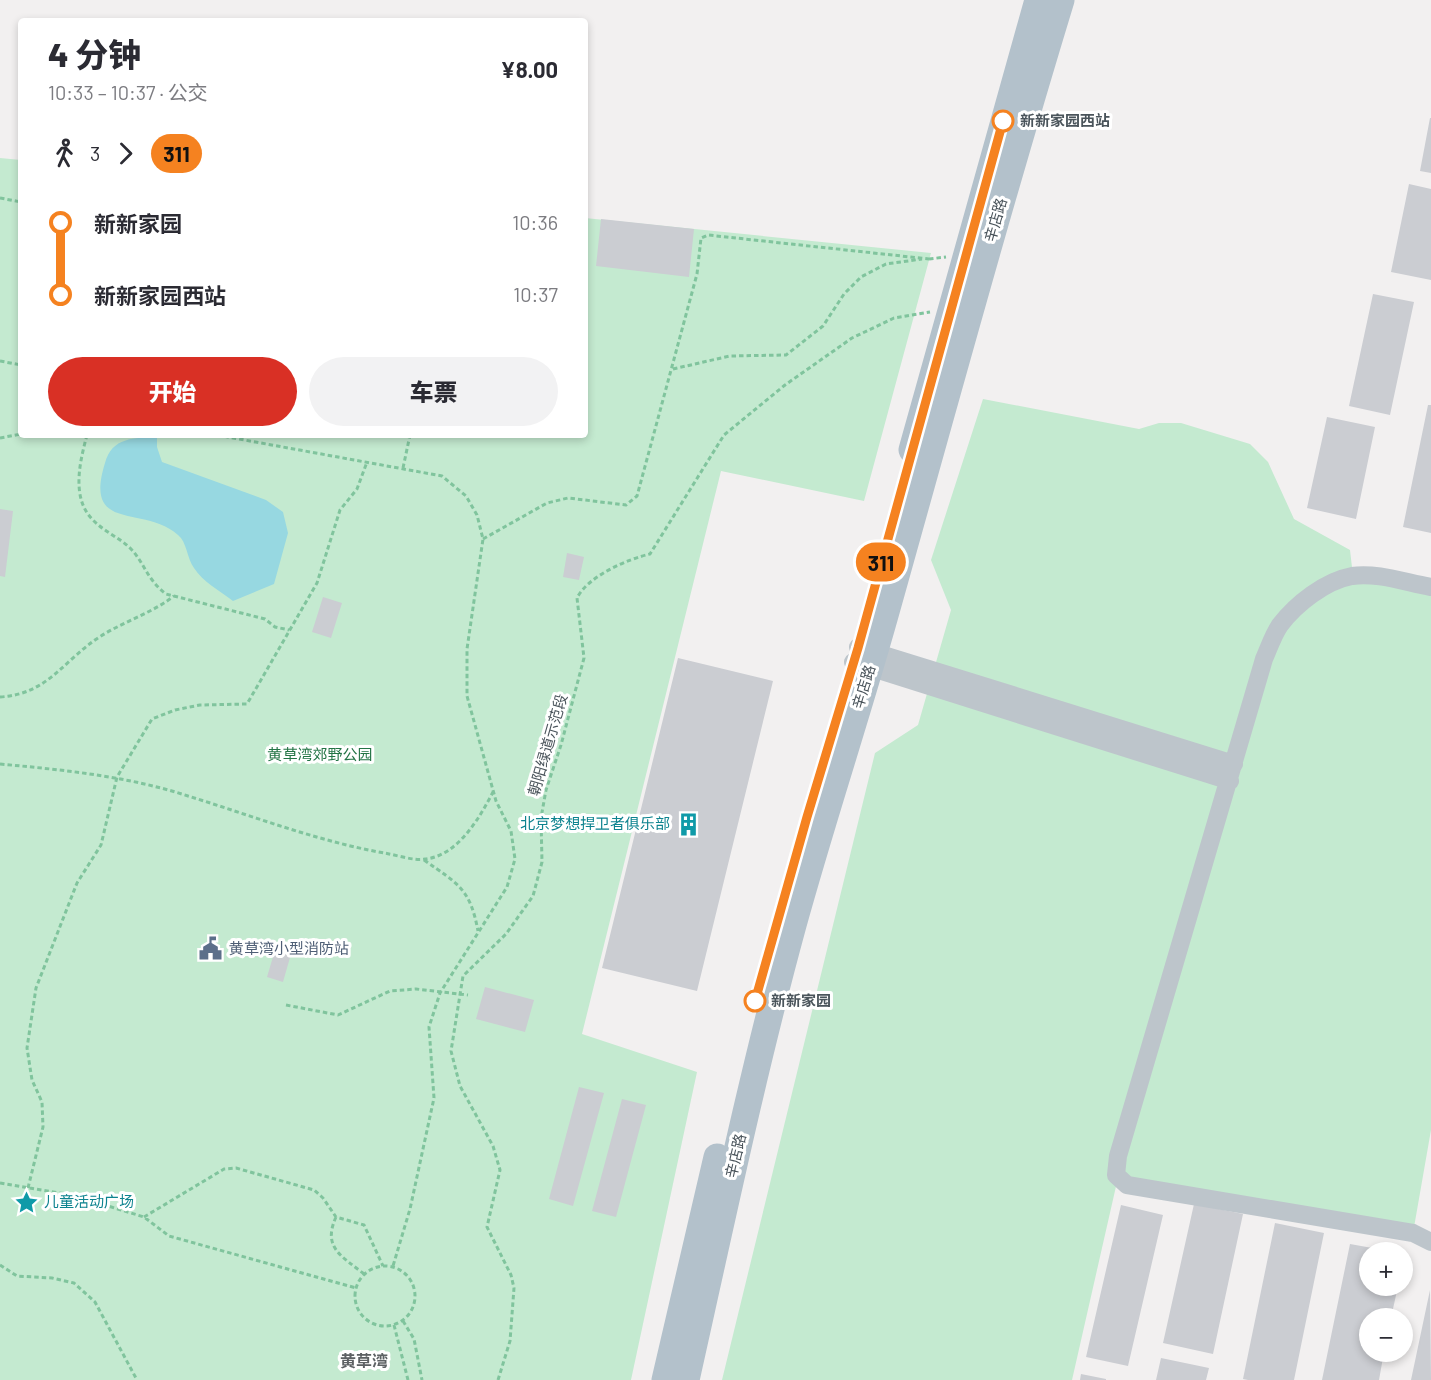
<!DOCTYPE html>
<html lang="zh">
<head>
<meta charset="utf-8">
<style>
	body { margin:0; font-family:Barlow,"Noto Sans SC",sans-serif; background:#f2f2f3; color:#2b2b33; height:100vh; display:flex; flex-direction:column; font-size:22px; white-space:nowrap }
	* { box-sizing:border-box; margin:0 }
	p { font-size:20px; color:#7c7c81 }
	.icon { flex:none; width:33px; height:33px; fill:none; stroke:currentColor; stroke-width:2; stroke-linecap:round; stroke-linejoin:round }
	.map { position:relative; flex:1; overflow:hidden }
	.panel { position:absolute; left:18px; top:18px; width:570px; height:420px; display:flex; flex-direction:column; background:#fff; border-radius:6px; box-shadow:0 3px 9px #0003 }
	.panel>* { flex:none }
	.badge { padding:0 12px; border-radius:20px; font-size:21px; line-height:39px }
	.fabs { position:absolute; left:1359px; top:1242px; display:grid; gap:12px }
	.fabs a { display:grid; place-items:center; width:54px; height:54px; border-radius:50%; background:#fff; box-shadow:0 3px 9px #0003; font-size:30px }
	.map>.badge { position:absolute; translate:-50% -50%; box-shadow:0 0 0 3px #fff }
	.legs { display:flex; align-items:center; gap:9px; height:66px; padding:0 30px; font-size:20px }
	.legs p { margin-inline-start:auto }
	.overview { display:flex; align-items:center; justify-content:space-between; height:102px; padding:0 30px }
	h1 { font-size:33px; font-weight:800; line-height:45px }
	.cta { display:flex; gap:12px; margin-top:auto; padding:12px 30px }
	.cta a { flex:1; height:69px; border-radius:36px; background:#d93025; color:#fff; font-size:24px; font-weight:800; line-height:69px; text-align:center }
	.cta a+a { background:#f2f2f3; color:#2b2b33 }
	ul { padding:0 30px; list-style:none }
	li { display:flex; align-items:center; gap:21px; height:72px; font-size:22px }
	li i { display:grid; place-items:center; width:9px; height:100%; margin:0 8px; background:currentColor }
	li i::after { content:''; width:15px; height:15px; margin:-8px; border:4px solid; border-radius:50%; background:#fff }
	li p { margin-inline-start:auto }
	li:first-child i { background:linear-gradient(#0000 50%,currentColor 0) }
	li:last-child i { background:linear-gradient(currentColor 50%,#0000 0) }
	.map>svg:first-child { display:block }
	.green { fill:#c4ead0 }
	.water { fill:#97d8e1 }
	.building { fill:#cbcdd2 }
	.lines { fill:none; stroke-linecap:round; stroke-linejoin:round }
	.path { stroke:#80c49d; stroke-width:3; stroke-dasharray:4.5 3; stroke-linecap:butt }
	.minor { stroke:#bdc5cb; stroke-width:18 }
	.primary { stroke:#b3c1cb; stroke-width:27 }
	.line-1-casing { stroke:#fff; stroke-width:14 }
	.line-1 { stroke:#f58220; stroke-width:9 }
	.stop-1-dot { fill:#fff; stroke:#f58220; stroke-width:3 }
	.labels { text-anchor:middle; stroke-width:6; stroke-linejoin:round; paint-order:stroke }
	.stop-label { font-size:15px; font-weight:bold; fill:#4a545b; stroke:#fff; text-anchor:start }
	.street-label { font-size:15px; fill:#4a545b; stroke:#fff }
	.park-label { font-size:15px; fill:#237445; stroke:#fff }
	.culture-label { font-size:15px; fill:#0d838f; stroke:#fff; text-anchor:end }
	.service-label { font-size:15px; fill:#4e5e75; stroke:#fff; text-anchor:start }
	.neighbourhood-label { font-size:16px; font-weight:bold; fill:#5d6164; stroke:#fff }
</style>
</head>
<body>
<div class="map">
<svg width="1431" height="1380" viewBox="0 0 1431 1380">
	<rect width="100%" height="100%" fill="#f2f0f0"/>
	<path class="green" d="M0 158 21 160V435H585V218L931 253 864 501 721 471 582 1034 697 1072 631 1380H0Z
		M983 399 1139 429 1159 423H1181L1250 444 1268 462 1294 519 1350 550 1353 576 1431 587V1130L1413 1233 1117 1182 1072 1380H722L875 753 918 725 951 610 931 560Z"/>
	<path class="water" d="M157 437V447L162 462 266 500 283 512 288 533 274 584 233 601C220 591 203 582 194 568 187 559 187 542 178 535 144 504 83 534 105 463 112 437 134 438 157 437Z"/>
	<path class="building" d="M1430 118H1431V173L1420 171Z
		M1409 184 1431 189V280L1391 272Z
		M601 219 694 229 689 277 596 266Z
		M1373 294 1414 302 1390 415 1349 406Z
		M1428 405H1431V533L1403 527Z
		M1327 417 1375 427 1356 519 1307 508Z
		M0 509 13 511 5 577 0 576Z
		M567 553 584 557 579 580 563 577Z
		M323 597 342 603 331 638 312 632Z
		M678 658 773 681 697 991 602 968Z
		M275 950 291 954 283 982 267 977Z
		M485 987 534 1000 525 1032 476 1019Z
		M579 1087 604 1093 573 1206 549 1199Z
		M622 1099 646 1105 616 1217 592 1211Z
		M1194 1204 1243 1214 1213 1354 1163 1343Z
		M1121 1205 1163 1215 1128 1366 1086 1357Z
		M1275 1223 1324 1233 1294 1380H1248L1243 1379Z
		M1350 1244 1389 1251 1370 1252V1286H1398L1391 1318H1370V1352H1384L1379 1380H1322Z
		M1430 1290 1431 1380H1411Z
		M1161 1358 1209 1368 1206 1380H1156Z
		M1081 1374 1106 1379V1380H1080Z"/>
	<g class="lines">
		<path class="path" d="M0 198 21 202
			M929 259 946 257
			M0 361 21 365
			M673 369 730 356 786 355 823 326 844 294 861 277 886 264 922 259
			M87 435C80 461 71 497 92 519 103 531 118 537 129 547 144 561 146 579 166 594L265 619 275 627 289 630
			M217 435 442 476 466 496 477 515 483 539 467 649V696L496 801 511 831 515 859 507 887 440 993 429 1027 434 1098 410 1209 393 1266
			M0 438 21 434
			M403 468 410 435
			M483 539 547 503 568 498 626 505 637 496 697 274 701 238 708 235 929 259
			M0 697C49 694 63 660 101 636 125 621 152 613 174 596
			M0 764C64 770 127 776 188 796 253 816 317 841 384 853 397 855 413 861 425 859 458 856 480 817 493 792
			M424 860C458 884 470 888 478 931
			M286 1005 338 1015 390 991 416 989 468 995
			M0 1183 72 1195 144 1217 169 1236 356 1288
			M28 1188 43 1127 42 1102 32 1080 27 1048 36 988 77 883 101 845 117 777 152 719 175 710 200 705 247 704 317 583 340 510 357 489 367 462
			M144 1217 224 1169 236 1168 314 1190 323 1198 336 1217 364 1225 383 1266
			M336 1217C322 1248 342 1256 364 1274
			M0 1265 17 1276 52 1278 74 1283 95 1302 137 1380
			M355 1296a30 30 0 1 1 60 0a30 30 0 1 1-60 0Z
			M403 1321 414 1339 422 1380
			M394 1325 408 1380
			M498 1380 510 1341 514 1288 511 1275 487 1227 500 1170 493 1146 460 1086 451 1051 463 976 506 934 533 896 542 862 541 818 546 790 561 745 584 658 577 598C588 576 628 559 650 554L724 435 785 385 852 338 894 318 930 312"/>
		<path class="minor" d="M1431 587C1407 583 1377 572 1352 576 1325 581 1296 604 1280 625 1273 635 1269 648 1264 659L1118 1156 1116 1175 1127 1185 1413 1233 1431 1242
			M858 647 1234 764
			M853 662 1230 781"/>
		<path class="primary" d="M912 450 1038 0
			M665 1380 717 1157
			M686 1380C720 1228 752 1075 793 925 823 816 859 710 889 601 945 401 1000 200 1061 0"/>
	</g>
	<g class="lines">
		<defs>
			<path id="line-1" d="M755 1001 807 817 858 648 1003 121"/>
		</defs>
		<use href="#line-1" class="line-1-casing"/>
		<use href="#line-1" class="line-1"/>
	</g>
	<defs>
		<symbol id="building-bare" viewBox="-9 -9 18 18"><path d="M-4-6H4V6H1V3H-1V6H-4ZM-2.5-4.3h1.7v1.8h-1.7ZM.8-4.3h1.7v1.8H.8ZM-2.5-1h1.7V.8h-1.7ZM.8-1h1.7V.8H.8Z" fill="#0f9aa8" stroke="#fff" stroke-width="2.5" paint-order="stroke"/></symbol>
		<symbol id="civic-bare" viewBox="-9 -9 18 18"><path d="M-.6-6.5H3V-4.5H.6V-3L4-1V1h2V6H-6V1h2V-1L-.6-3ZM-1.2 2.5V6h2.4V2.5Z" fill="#5c6f8a" stroke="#fff" stroke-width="2.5" paint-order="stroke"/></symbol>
		<symbol id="sight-bare" viewBox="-9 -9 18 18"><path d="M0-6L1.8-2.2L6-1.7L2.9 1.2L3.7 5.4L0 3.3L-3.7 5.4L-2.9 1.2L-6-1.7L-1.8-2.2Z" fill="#0f9aa8" stroke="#fff" stroke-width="2.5" paint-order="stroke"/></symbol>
	</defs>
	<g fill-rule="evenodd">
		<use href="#building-bare" x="672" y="808" width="33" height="33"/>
		<use href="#civic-bare" x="194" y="932" width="33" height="33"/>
		<use href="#sight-bare" x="10" y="1186" width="33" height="33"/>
	</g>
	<g class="stop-1-dot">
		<circle cx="1003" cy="121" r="10"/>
		<circle cx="755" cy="1001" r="10"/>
	</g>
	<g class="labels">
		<g class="stop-label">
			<text x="1020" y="126">新新家园西站</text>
			<text x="771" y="1006">新新家园</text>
		</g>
		<g class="street-label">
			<text transform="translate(996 220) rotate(-74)" y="5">辛店路</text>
			<text transform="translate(864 687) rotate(-73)" y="5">辛店路</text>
			<text transform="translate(548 745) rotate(-74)" y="5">朝阳绿道示范段</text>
			<text transform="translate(736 1156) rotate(-77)" y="5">辛店路</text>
		</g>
		<g class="park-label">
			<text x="320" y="760">黄草湾郊野公园</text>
		</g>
		<g class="culture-label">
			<text x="670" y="829">北京梦想捍卫者俱乐部</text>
			<text x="44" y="1207" text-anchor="start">儿童活动广场</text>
		</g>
		<g class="service-label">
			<text x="229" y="954">黄草湾小型消防站</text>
		</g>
		<g class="neighbourhood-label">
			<text x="364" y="1367">黄草湾</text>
		</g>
	</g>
</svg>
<div class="fabs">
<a>+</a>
<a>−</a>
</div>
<b class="badge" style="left:881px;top:562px;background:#f58220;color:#111">311</b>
<section class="panel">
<div class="overview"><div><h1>4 分钟</h1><p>10:33 – 10:37 · 公交</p></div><b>¥8.00</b></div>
<div class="legs"><svg class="icon" aria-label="walk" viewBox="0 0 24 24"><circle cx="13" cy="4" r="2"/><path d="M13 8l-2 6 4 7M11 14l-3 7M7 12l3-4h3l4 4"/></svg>3<svg class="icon" aria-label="forward" viewBox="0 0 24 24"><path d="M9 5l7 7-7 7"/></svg><b class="badge" style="background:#f58220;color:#111">311</b></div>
<ul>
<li><i style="color:#f58220"></i><b>新新家园</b><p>10:36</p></li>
<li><i style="color:#f58220"></i><b>新新家园西站</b><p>10:37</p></li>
</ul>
<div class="cta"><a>开始</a><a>车票</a></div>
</section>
</div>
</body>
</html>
